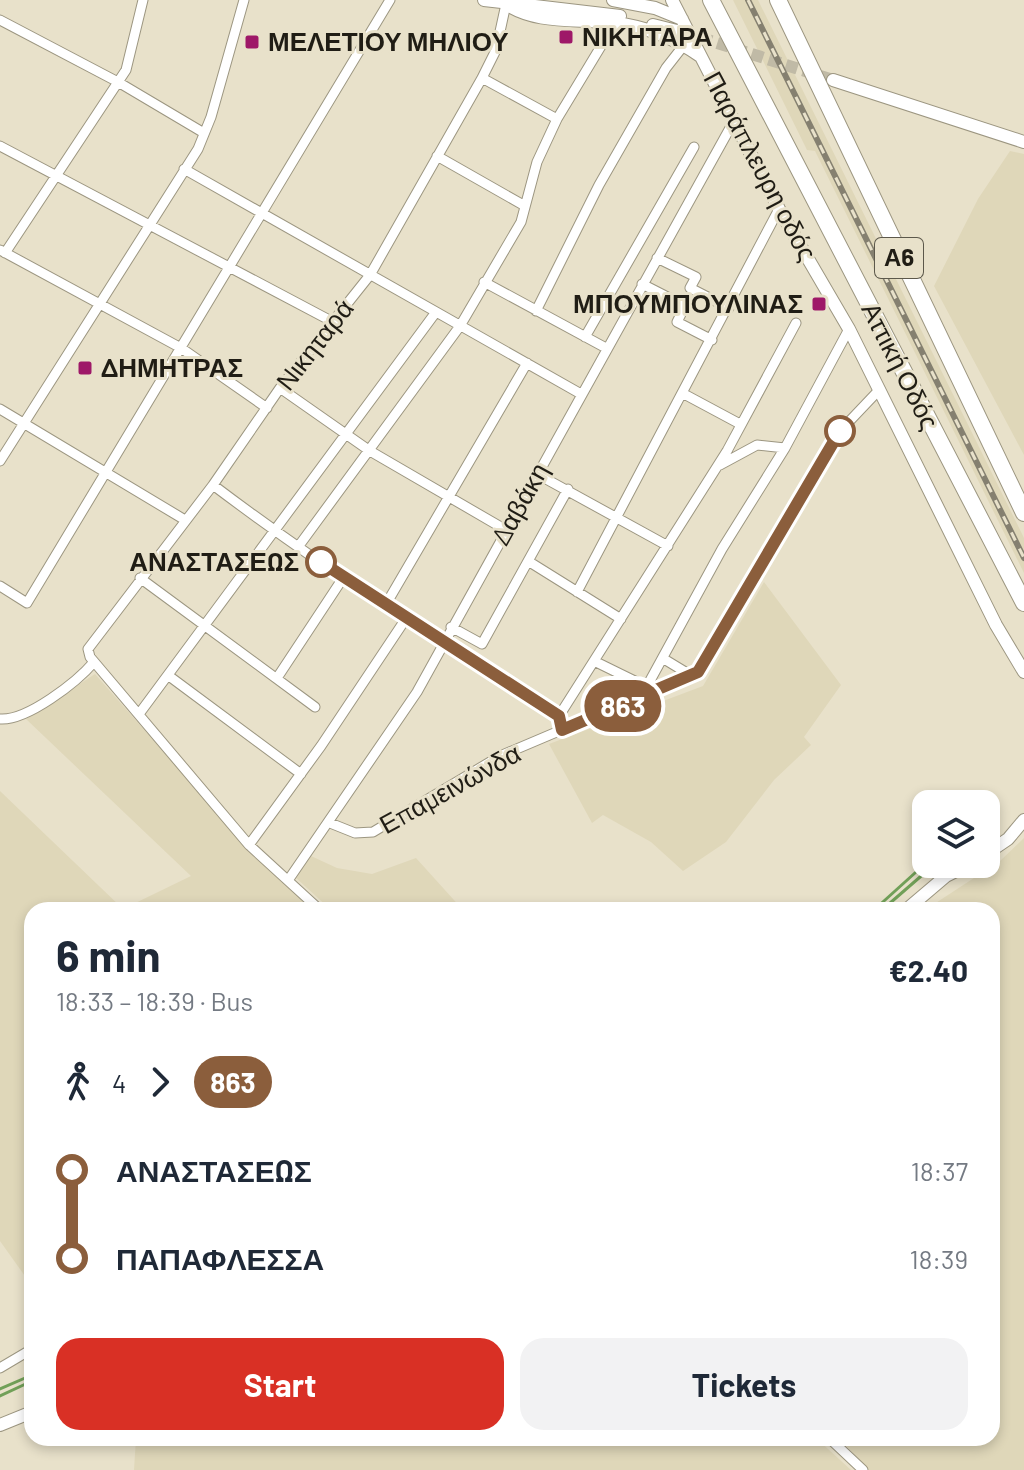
<!DOCTYPE html>
<html lang="en">
<head>
<meta charset="utf-8">
<style>
	body { margin:0; font-family:Barlow,sans-serif; background:#f2f2f3; color:#1f2937; height:100vh; display:flex; flex-direction:column; font-size:30px; white-space:nowrap }
	* { box-sizing:border-box; margin:0 }
	p { font-size:26px; color:#747a83 }
	.icon { flex:none; width:44px; height:44px; fill:none; stroke:currentColor; stroke-width:2; stroke-linecap:round; stroke-linejoin:round }
	.map { position:relative; flex:1; overflow:hidden }
	.sheet { position:absolute; left:24px; top:902px; width:976px; height:544px; display:flex; flex-direction:column; background:#fff; border-radius:24px; box-shadow:0 4px 12px #0003 }
	.sheet>* { flex:none }
	.badge { padding:0 16px; border-radius:26px; font-size:28px; line-height:52px }
	.fabs { position:absolute; left:912px; top:790px; display:grid; gap:16px }
	.fabs a { display:grid; place-items:center; width:88px; height:88px; border-radius:16px; background:#fff; box-shadow:0 4px 12px #0003; font-size:40px }
	.map>.badge { position:absolute; translate:-50% -50%; box-shadow:0 0 0 4px #fff }
	.legs { display:flex; align-items:center; gap:12px; height:88px; padding:0 32px; font-size:26px }
	.legs p { margin-inline-start:auto }
	.headline { display:flex; align-items:center; justify-content:space-between; height:136px; padding:0 32px }
	h1 { font-size:44px; font-weight:700; line-height:60px }
	.action { display:flex; gap:16px; margin-top:auto; padding:16px 32px }
	.action a { flex:1; height:92px; border-radius:24px; background:#d93025; color:#fff; font-size:32px; font-weight:700; line-height:92px; text-align:center }
	.action a+a { background:#f2f2f3; color:#1f2937 }
	ul { padding:0 32px; list-style:none }
	li { display:flex; align-items:center; gap:28px; height:88px; font-size:30px }
	li i { display:grid; place-items:center; width:12px; height:100%; margin:0 10px; background:currentColor }
	li i::after { content:''; width:20px; height:20px; margin:-10px; border:6px solid; border-radius:50%; background:#fff }
	li p { margin-inline-start:auto }
	li:first-child i { background:linear-gradient(#0000 50%,currentColor 0) }
	li:last-child i { background:linear-gradient(currentColor 50%,#0000 0) }
	.map>svg:first-child { display:block }
	.built { fill:#dfd7b9 }
	.lines { fill:none; stroke-linecap:round; stroke-linejoin:round }
	.stream { stroke:#71a058; stroke-width:3 }
	.secondary-tunnel { stroke:#c0baa6; stroke-width:12; stroke-dasharray:12 6; stroke-linecap:butt }
	.street-casing { stroke:#9c9681; stroke-width:11 }
	.secondary-casing { stroke:#9c9681; stroke-width:14 }
	.highway-casing { stroke:#9c9681; stroke-width:18 }
	.street { stroke:#fff; stroke-width:9 }
	.secondary { stroke:#fff; stroke-width:12 }
	.highway { stroke:#fff; stroke-width:16 }
	.rail-casing { stroke:#858070; stroke-width:6 }
	.rail { stroke:#e8e1ca; stroke-width:3; stroke-dasharray:9; stroke-linecap:butt }
	.line-1-casing { stroke:#fff; stroke-width:18 }
	.line-1 { stroke:#8b5e3c; stroke-width:12 }
	.poi-dot { fill:#9e1868; stroke:#e8e1ca; stroke-width:3 }
	.stop-1-dot { fill:#fff; stroke:#8b5e3c; stroke-width:4 }
	.labels { text-anchor:middle; stroke-width:6; stroke-linejoin:round; paint-order:stroke }
	.shield { fill:#e8e1ca; stroke:#5c584b; stroke-width:2 }
	.shield-label { font-size:24px; font-weight:bold; fill:#201d15 }
	.poi-label { font-size:26px; font-weight:bold; fill:#201d15; stroke:#e8e1ca; text-anchor:start }
	.street-label { font-size:26px; fill:#201d15; stroke:#e8e1ca }
	.stop-label { font-size:26px; font-weight:bold; fill:#201d15; stroke:#e8e1ca; text-anchor:end }
</style>
</head>
<body>
<div class="map">
<svg width="1024" height="1470" viewBox="0 0 1024 1470">
	<rect width="100%" height="100%" fill="#e8e1ca"/>
	<path class="built" d="M733 0H758L1024 538V573L815 151 807 150Z
		M1010 151 1024 154V455L934 286 978 199Z
		M764 582 841 685 804 737 811 745 774 780 726 842 683 871 651 842 603 815 592 823 549 744 703 686Z
		M95 674 243 842 313 910H32V1286L0 1241V791L123 909 191 876 26 719Z
		M1024 838V1470H869L839 1438H992V910H925L1000 861Z
		M311 856 337 868 372 874 416 858 463 910H331L295 877Z
		M136 1438H816L851 1470H134Z"/>
	<g class="lines">
		<path class="stream" d="M874 910 926 863
			M882 910 935 864
			M0 1389 32 1375
			M0 1396 32 1381"/>
		<path class="secondary-tunnel" d="M683 32 833 80"/>
		<defs>
			<path id="street" d="M0 20 118 82 204 133
				M482 78 557 119
				M0 146 335 323
				M437 156 525 206
				M184 169 581 394
				M0 250 181 348 267 408
				M5 253 126 70 143 0
				M657 258 696 277 690 288 729 308
				M484 282 606 348
				M642 284 685 306 677 322 712 340
				M536 311 599 185 666 68 684 45
				M585 337 694 147
				M280 388 370 451 506 530
				M684 394 740 424
				M0 409 185 520
				M0 461 198 149 211 117 244 0
				M720 465 757 445 785 448
				M537 474 668 546
				M213 485C324 569 440 644 559 716L560 720
				M298 547 460 326 521 222 537 162 557 119 615 23
				M528 561 621 619
				M140 578 315 707
				M0 586 27 603 390 0
				M577 592 779 209
				M385 606 527 363
				M451 627 482 644 568 489
				M664 659 692 676
				M596 662 647 687
				M169 676 301 774
				M277 678 343 578
				M640 699 722 549 785 448 849 329
				M139 714 436 312
				M559 716 727 451 796 323
				M0 719C27 721 77 682 94 662
				M330 823 355 833 373 832 500 756 698 672 842 429 880 389
				M249 845 321 746 405 620
				M289 879 417 692 735 119
				M320 910 249 845 90 657 88 649 213 485 280 388 370 275 482 78 496 50 506 4
				M0 1368 32 1349
				M829 1438 863 1470"/>
			<path id="secondary" d="M484 0 620 16
				M613 0 655 8 682 19
				M672 0 779 209 849 329 996 625 1024 672
				M506 4C537 25 578 18 614 23 644 26 675 38 700 56
				M653 25 681 32
				M833 80 1024 142
				M986 854 1008 839 1024 820
				M906 910 946 876 970 864
				M0 1425 32 1412"/>
			<path id="highway" d="M711 0 1024 603
				M778 0 1024 513"/>
		</defs>
		<use href="#street" class="street-casing"/>
		<use href="#secondary" class="secondary-casing"/>
		<use href="#highway" class="highway-casing"/>
		<use href="#street" class="street"/>
		<use href="#secondary" class="secondary"/>
		<use href="#highway" class="highway"/>
		<defs>
			<path id="rail" d="M748 0 1024 558"/>
		</defs>
		<use href="#rail" class="rail-casing"/>
		<use href="#rail" class="rail"/>
	</g>
	<g class="lines">
		<defs>
			<path id="line-1" d="M321 562 559 716 562 730 698 672 840 431"/>
		</defs>
		<use href="#line-1" class="line-1-casing"/>
		<use href="#line-1" class="line-1"/>
	</g>
	<g class="poi-dot">
		<rect x="558" y="29" width="16" height="16" rx="4"/>
		<rect x="244" y="34" width="16" height="16" rx="4"/>
		<rect x="811" y="296" width="16" height="16" rx="4"/>
		<rect x="77" y="360" width="16" height="16" rx="4"/>
	</g>
	<g class="stop-1-dot">
		<circle cx="840" cy="431" r="14"/>
		<circle cx="321" cy="562" r="14"/>
	</g>
	<g class="labels">
		<rect class="shield" x="875" y="238" width="48" height="40" rx="6"/>
		<g class="shield-label">
			<text x="899" y="266">Α6</text>
		</g>
		<g class="poi-label">
			<text x="582" y="46">ΝΙΚΗΤΑΡΑ</text>
			<text x="268" y="51">ΜΕΛΕΤΙΟΥ ΜΗΛΙΟΥ</text>
			<text x="803" y="313" text-anchor="end">ΜΠΟΥΜΠΟΥΛΙΝΑΣ</text>
			<text x="101" y="377">ΔΗΜΗΤΡΑΣ</text>
		</g>
		<g class="street-label">
			<text transform="translate(760 166) rotate(62)" y="9">Παράπλευρη οδός</text>
			<text transform="translate(315 345) rotate(-52)" y="9">Νικηταρά</text>
			<text transform="translate(900 366) rotate(63)" y="9">Αττική Οδός</text>
			<text transform="translate(520 504) rotate(-61)" y="9">Δαβάκη</text>
			<text transform="translate(450 789) rotate(-29)" y="9">Επαμεινώνδα</text>
		</g>
		<g class="stop-label">
			<text x="299" y="571">ΑΝΑΣΤΑΣΕΩΣ</text>
		</g>
	</g>
</svg>
<div class="fabs">
<a><svg class="icon" aria-label="layers" viewBox="0 0 24 24"><path d="M12 4l9 5-9 5-9-5zM3 14l9 5 9-5"/></svg></a>
</div>
<b class="badge" style="left:623px;top:706px;background:#8b5e3c;color:#fff">863</b>
<section class="sheet">
<div class="headline"><div><h1>6 min</h1><p>18:33 – 18:39 · Bus</p></div><b>€2.40</b></div>
<div class="legs"><svg class="icon" aria-label="walk" viewBox="0 0 24 24"><circle cx="13" cy="4" r="2"/><path d="M13 8l-2 6 4 7M11 14l-3 7M7 12l3-4h3l4 4"/></svg>4<svg class="icon" aria-label="forward" viewBox="0 0 24 24"><path d="M9 5l7 7-7 7"/></svg><b class="badge" style="background:#8b5e3c;color:#fff">863</b></div>
<ul>
<li><i style="color:#8b5e3c"></i><b>ΑΝΑΣΤΑΣΕΩΣ</b><p>18:37</p></li>
<li><i style="color:#8b5e3c"></i><b>ΠΑΠΑΦΛΕΣΣΑ</b><p>18:39</p></li>
</ul>
<div class="action"><a>Start</a><a>Tickets</a></div>
</section>
</div>
</body>
</html>
